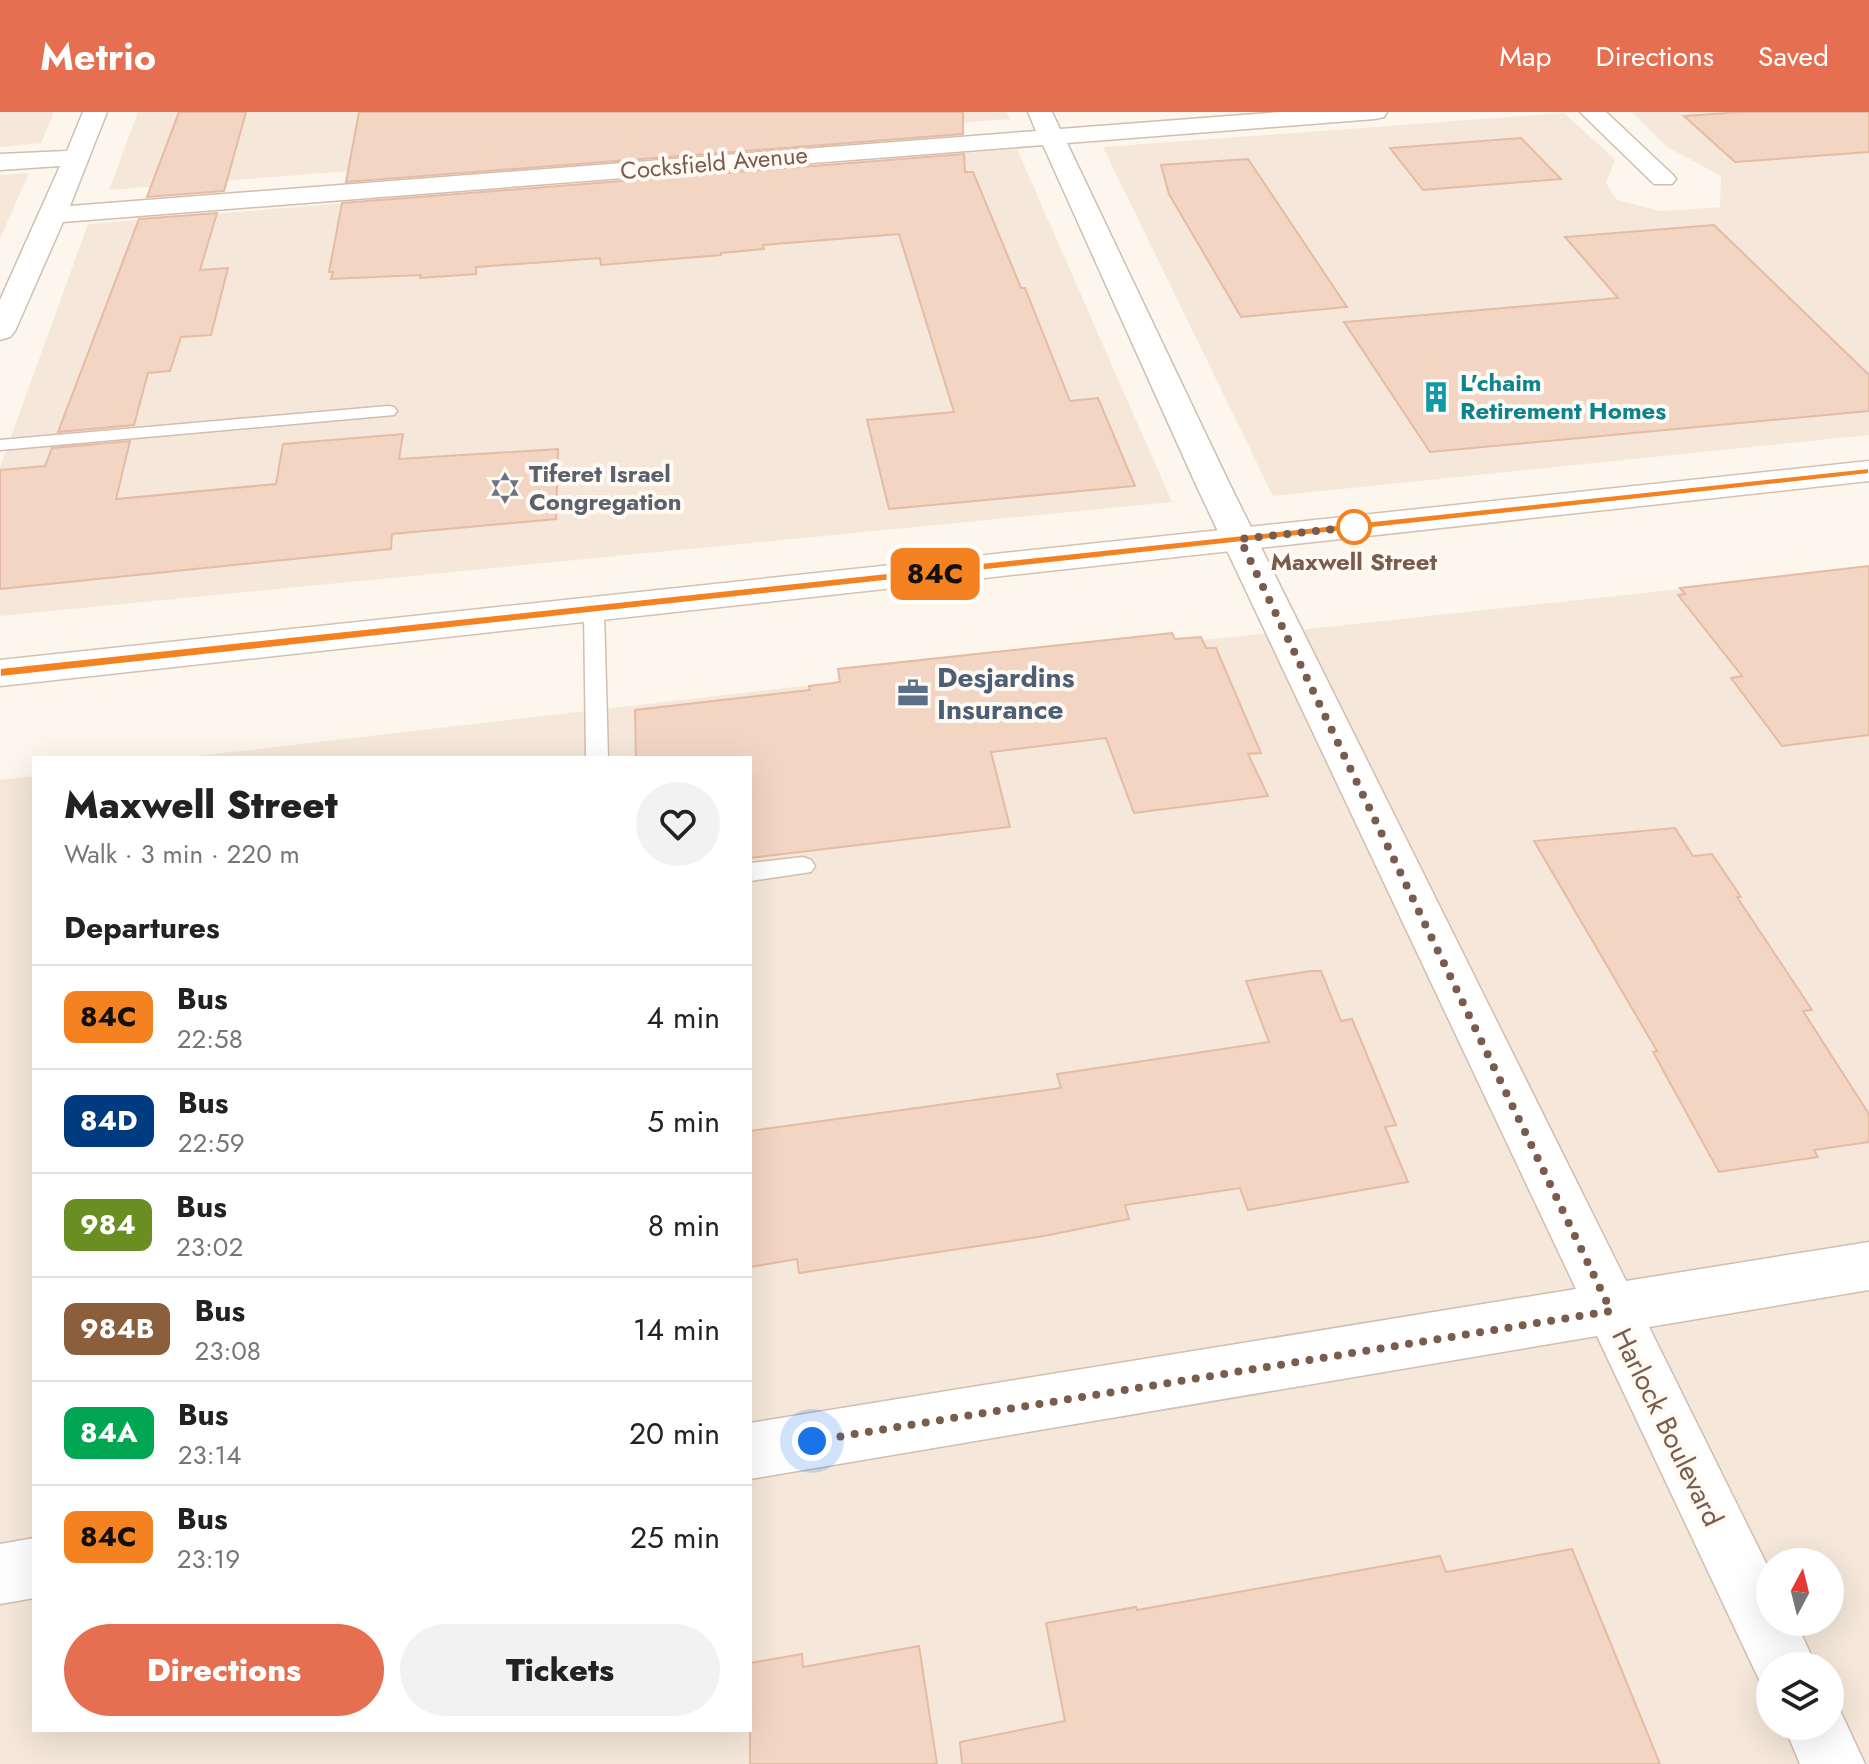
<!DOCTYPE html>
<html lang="en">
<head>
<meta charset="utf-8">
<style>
	body { margin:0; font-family:Jost,sans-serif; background:#f2f2f2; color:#222; height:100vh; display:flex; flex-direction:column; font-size:30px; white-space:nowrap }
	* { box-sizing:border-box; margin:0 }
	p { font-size:26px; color:#767676 }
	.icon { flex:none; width:44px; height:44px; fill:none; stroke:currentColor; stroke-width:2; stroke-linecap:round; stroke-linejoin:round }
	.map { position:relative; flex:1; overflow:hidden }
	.side { position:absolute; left:32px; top:644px; width:720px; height:976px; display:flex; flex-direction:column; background:#fff; border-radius:0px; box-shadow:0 8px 32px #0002 }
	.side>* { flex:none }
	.badge { padding:0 16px; border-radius:12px; font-size:28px; line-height:52px }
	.needle { width:52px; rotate:7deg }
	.buttons { position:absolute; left:1756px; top:1436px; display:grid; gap:16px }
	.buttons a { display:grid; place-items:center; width:88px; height:88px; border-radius:50%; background:#fff; box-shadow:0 8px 32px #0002; font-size:40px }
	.you { position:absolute; width:40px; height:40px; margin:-20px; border:6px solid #fff; border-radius:50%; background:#1a73e8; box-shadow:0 0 0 12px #1a73e833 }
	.map>.badge { position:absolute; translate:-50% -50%; box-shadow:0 0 0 4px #fff }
	h2 { padding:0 32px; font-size:30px; line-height:72px }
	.round { display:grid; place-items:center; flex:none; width:84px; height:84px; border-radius:42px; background:#f2f2f2 }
	.overview { display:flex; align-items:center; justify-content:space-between; height:136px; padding:0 32px }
	h1 { font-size:38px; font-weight:800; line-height:60px }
	.cta { display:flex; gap:16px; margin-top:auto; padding:16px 32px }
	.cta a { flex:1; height:92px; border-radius:48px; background:#e76f51; color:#fff; font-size:32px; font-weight:800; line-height:92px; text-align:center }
	.cta a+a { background:#f2f2f2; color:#222 }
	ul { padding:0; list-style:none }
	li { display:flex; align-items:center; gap:24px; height:104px; padding:0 32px; border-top:2px solid #e0e0e0 }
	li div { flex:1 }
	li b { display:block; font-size:30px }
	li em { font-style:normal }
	li .badge { min-width:88px; font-weight:700; text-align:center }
	header { display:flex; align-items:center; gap:48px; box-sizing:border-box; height:112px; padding:0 40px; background:#e76f51; color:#fff }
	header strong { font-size:38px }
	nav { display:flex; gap:44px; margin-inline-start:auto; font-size:28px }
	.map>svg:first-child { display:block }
	.residential { fill:#f5e8da; fill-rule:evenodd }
	.building { fill:#f3d5c3; stroke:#e6bba3; stroke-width:2 }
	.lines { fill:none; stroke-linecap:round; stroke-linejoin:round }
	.lane-casing { stroke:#d1beb0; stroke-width:3 }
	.street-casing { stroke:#d1beb0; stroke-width:3 }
	.secondary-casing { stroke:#d6c0b0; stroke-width:3 }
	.lane { fill:#fff; fill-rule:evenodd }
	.street { fill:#fff; fill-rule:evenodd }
	.secondary { fill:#fff; fill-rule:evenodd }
	.line { fill:#f58220; stroke:#fff; stroke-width:2 }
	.walk { stroke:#7a5c4d; stroke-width:8; stroke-dasharray:0 14.4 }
	.stop-dot { fill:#fff; stroke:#f58220; stroke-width:4 }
	.labels { text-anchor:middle; stroke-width:8; stroke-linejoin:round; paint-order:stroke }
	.far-street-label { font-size:24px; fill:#7a5c4d; stroke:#fffaf3 }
	.far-culture-label { font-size:24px; font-weight:bold; fill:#0d838f; stroke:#fffaf3; text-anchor:start }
	.far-worship-label { font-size:24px; font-weight:bold; fill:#5b616d; stroke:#fffaf3; text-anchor:start }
	.far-stop-label { font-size:24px; font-weight:bold; fill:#7a5c4d; stroke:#fffaf3 }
	.service-label { font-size:28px; font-weight:bold; fill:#4e5e75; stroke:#fffaf3; text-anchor:start }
	.street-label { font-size:28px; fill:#7a5c4d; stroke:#fffaf3 }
</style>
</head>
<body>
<header>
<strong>Metrio</strong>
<nav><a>Map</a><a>Directions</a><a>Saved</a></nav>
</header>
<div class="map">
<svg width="1869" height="1652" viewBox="0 0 1869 1652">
	<rect width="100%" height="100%" fill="#fdf6ec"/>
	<path class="residential" d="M0 0H54L41 31 0 35Z
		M138 0H1006L1010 7 109 78Z
		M1632 0H1869V323L1273 384 1103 35 1564 1 1615 47 1606 71 1617 88 1661 99 1720 95 1721 64 1667 35Z
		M1017 37 1172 390 0 504V355L88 112Z
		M29 61 0 127V63Z
		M1869 457V1652H0V668L34 664V1618H750V646H180L1166 532ZM1770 1450H1830V1510H1770ZM1770 1554H1830V1614H1770Z"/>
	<path class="building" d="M179 0H246L224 79 147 85Z
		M359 0H963V22L346 70Z
		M1741 0H1869V40L1735 50 1684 4Z
		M1521 26 1561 67 1423 78 1390 36Z
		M964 42 965 60H973L1021 176H1025L1070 289 1098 286 1135 374 889 397 867 308 954 300 899 122 763 133 764 137 721 141V143L601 153 600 146 476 155V162L420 166 421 163 331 167 333 160H329L342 91Z
		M1248 47 1347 195 1241 205 1169 82 1161 53Z
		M217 101 200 158 228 156 211 223 181 225 170 259 148 261 134 313 58 320 139 107Z
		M1714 113 1869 263V299L1430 340 1344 210 1618 186 1565 125Z
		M403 322 399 347 558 337 556 407 392 422 391 437 0 477V358L45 354 52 336 130 329 116 387 276 372 283 332Z
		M1869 454V623L1782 634 1731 566 1742 564 1678 483 1685 482 1680 476Z
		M1172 521 1175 527 1201 525 1206 536H1216L1261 641 1248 642 1268 684 1134 701 1106 626 991 640 1010 715 750 746V646H636L635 598 810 578 809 574 840 570 838 557Z
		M1675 716 1693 744 1712 742 1741 785H1737L1812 898 1803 899 1869 1002V1030L1814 1038 1818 1045 1719 1060 1653 940 1657 939 1534 729Z
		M1311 859H1321L1341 909 1352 907 1396 1013 1385 1015 1408 1070 1248 1098 1240 1076 1125 1093 1129 1107 1044 1124 799 1161 797 1147 750 1155V1019L1061 976 1057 962 1269 930 1246 869Z
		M1572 1437 1660 1652H962L960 1630 1065 1609 1046 1511 1136 1495 1137 1498 1440 1444 1446 1460Z
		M919 1534 937 1652H750V1551L802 1542 803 1555Z"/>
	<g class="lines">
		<defs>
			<path id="lane" d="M388 294 394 295 397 299 394 303 0 338V328Z
				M594 492 604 498 608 646H586L584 498Z
				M803 745 811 748 815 754 811 760 750 769V751Z"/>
			<path id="street" d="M83 0H107L70 94 1036 19 1028 0H1052L1060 17 1281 0H1387L1384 5 1375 7 1067 31 1231 375 1626 1169 1869 1130V1178L1649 1215 1770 1459V1510H1796L1816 1554H1770V1579L1763 1576 1597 1224 750 1367V1311L1576 1177 1197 375 1043 33 63 110 15 219 10 225 0 228V188L60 54 0 58V42L67 39Z
				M1580 0H1606L1672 62 1676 67 1672 72H1654Z
				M34 1426V1486L0 1492V1432Z
				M1830 1589 1837 1592 1865 1652H1800L1784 1614H1830Z"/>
			<path id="secondary" d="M1869 349V369L0 574V548Z"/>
		</defs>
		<use href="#lane" class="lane-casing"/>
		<use href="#street" class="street-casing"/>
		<use href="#secondary" class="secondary-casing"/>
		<use href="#lane" class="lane"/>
		<use href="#street" class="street"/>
		<use href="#secondary" class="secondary"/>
	</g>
	<path class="line" d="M1869 356V362L0 565V556Z"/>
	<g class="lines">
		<path class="walk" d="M812 1329 1611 1199 1240 427 1362 414 1354 415"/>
	</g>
	<defs>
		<symbol id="building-bare" viewBox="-9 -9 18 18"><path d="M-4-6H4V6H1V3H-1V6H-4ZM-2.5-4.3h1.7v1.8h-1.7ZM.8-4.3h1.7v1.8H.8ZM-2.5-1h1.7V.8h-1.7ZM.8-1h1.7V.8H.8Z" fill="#0f9aa8" stroke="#fffaf3" stroke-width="2.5" paint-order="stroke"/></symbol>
		<symbol id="synagogue-bare" viewBox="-9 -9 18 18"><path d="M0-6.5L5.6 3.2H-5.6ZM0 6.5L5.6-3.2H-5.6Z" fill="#6b7280" stroke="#fffaf3" stroke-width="2.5" paint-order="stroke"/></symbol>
		<symbol id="office-bare" viewBox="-9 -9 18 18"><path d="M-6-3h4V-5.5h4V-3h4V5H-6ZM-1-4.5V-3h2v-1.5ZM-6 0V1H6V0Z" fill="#5c6f8a" stroke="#fffaf3" stroke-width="2.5" paint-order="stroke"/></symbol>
	</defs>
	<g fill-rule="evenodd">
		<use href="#building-bare" x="1414" y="263" width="44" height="44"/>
		<use href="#synagogue-bare" x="483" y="354" width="44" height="44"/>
		<use href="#office-bare" x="891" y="559" width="44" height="44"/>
	</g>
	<circle class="stop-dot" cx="1354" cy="415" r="16"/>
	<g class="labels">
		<g class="far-street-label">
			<text transform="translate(714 51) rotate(-5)" y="8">Cocksfield Avenue</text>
		</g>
		<g class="far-culture-label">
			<text x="1460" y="279">L'chaim<tspan x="1460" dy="28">Retirement Homes</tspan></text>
		</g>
		<g class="far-worship-label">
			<text x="529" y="370">Tiferet Israel<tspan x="529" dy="28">Congregation</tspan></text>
		</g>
		<g class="far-stop-label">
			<text x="1354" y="458">Maxwell Street</text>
		</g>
		<g class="service-label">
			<text x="937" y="575">Desjardins<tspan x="937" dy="32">Insurance</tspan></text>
		</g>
		<g class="street-label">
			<text transform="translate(1668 1315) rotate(64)" y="10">Harlock Boulevard</text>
		</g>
	</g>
</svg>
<div class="buttons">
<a><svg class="needle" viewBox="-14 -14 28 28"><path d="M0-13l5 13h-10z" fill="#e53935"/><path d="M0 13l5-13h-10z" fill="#767676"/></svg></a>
<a><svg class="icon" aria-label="layers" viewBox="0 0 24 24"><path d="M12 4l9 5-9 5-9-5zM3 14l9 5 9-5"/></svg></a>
</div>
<div class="you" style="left:812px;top:1329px"></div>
<b class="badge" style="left:935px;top:462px;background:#f58220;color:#111">84C</b>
<section class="side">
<div class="overview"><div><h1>Maxwell Street</h1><p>Walk · 3 min · 220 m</p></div><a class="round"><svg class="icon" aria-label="heart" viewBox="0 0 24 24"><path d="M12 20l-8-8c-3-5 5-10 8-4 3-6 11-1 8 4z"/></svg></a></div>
<h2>Departures</h2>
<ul>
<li><span class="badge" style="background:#f58220;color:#111">84C</span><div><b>Bus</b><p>22:58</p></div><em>4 min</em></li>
<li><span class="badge" style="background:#003b80;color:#fff">84D</span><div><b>Bus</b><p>22:59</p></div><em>5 min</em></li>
<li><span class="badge" style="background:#6b8e23;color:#fff">984</span><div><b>Bus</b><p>23:02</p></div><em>8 min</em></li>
<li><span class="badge" style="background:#8b5e3c;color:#fff">984B</span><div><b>Bus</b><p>23:08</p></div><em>14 min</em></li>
<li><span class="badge" style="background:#00a651;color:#fff">84A</span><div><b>Bus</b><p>23:14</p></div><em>20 min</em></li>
<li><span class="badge" style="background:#f58220;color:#111">84C</span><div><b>Bus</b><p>23:19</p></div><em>25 min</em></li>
</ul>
<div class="cta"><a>Directions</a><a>Tickets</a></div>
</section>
</div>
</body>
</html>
